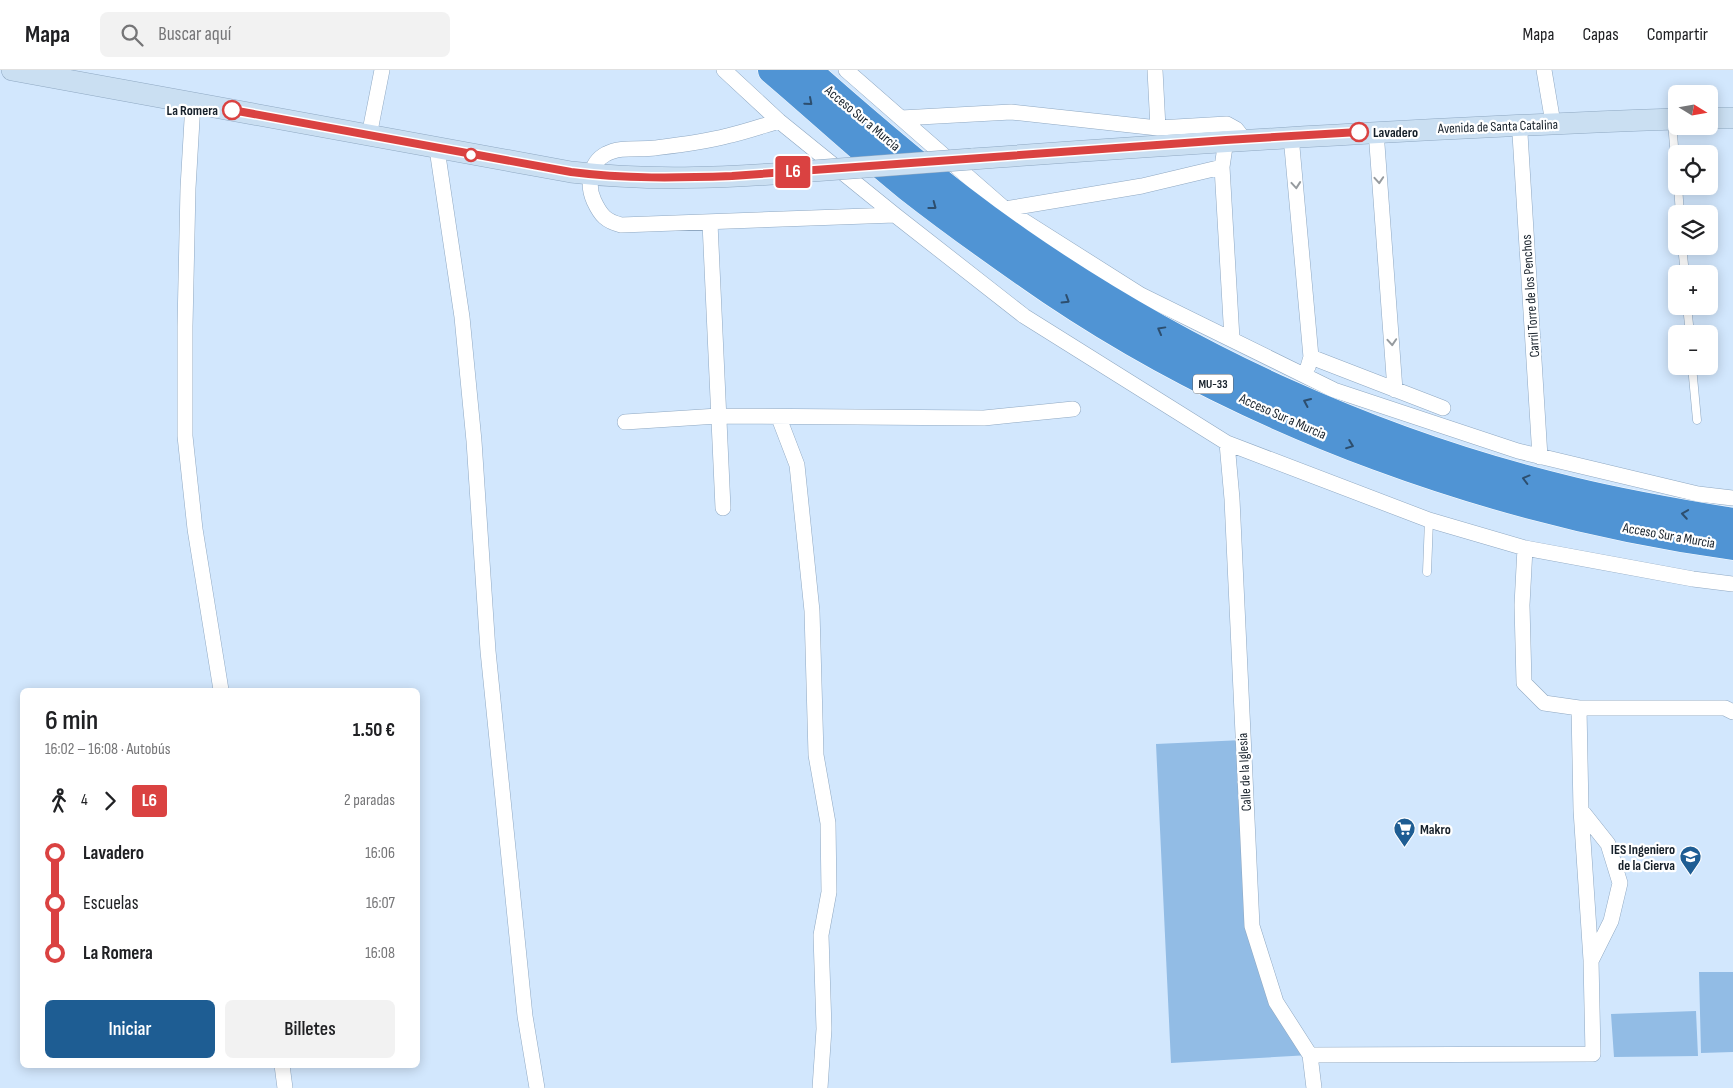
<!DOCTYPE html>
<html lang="es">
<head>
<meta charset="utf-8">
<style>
	body { margin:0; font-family:"Sofia Sans Condensed",sans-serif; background:#f2f2f2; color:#202124; height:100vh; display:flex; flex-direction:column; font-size:19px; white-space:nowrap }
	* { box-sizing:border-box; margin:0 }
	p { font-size:16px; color:#757577 }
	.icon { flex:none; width:28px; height:28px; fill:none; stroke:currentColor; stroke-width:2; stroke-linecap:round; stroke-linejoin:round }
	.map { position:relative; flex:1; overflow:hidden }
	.details { position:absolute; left:20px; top:618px; width:400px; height:380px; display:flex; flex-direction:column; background:#fff; border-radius:8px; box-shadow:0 2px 12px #0003 }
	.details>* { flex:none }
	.badge { padding:0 10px; border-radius:4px; font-size:18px; line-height:32px }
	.needle { width:32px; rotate:101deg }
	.buttons { position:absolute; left:1668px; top:15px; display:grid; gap:10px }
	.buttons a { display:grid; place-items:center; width:50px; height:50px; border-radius:8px; background:#fff; box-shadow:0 2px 12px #0003; font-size:25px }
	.map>.badge { position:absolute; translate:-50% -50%; box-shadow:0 0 0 2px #fff }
	.legs { display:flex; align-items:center; gap:8px; height:55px; padding:0 25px; font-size:16px }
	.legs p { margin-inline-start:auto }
	.headline { display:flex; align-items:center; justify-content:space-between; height:85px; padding:0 25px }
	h1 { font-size:28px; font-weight:600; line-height:38px }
	.cta { display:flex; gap:10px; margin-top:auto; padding:10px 25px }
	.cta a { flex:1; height:58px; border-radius:8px; background:#1e5d93; color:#fff; font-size:20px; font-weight:600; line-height:58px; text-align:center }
	.cta a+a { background:#f2f2f2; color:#202124 }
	ul { padding:0 25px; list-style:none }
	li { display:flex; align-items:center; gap:18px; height:50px; font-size:19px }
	li i { display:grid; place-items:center; width:8px; height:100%; margin:0 6px; background:currentColor }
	li i::after { content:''; width:12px; height:12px; margin:-6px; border:4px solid; border-radius:50%; background:#fff }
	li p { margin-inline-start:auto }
	li:first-child i { background:linear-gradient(#0000 50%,currentColor 0) }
	li:last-child i { background:linear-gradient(currentColor 50%,#0000 0) }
	header { display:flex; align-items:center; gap:30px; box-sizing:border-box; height:70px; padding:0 25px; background:#fff; border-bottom:1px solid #e0e0e0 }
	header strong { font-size:24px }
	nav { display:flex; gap:28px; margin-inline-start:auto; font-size:18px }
	.search { width:350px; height:45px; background:#f2f2f2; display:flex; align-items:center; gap:12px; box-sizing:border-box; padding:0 18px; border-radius:8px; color:#757577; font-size:19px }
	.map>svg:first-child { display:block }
	.green { fill:#92bce5 }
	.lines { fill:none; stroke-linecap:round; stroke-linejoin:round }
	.service-casing { stroke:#8fa8c2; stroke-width:9 }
	.minor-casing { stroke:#8fa8c2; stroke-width:16 }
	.secondary-casing { stroke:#8fa8c2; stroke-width:22 }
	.motorway-casing { stroke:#fff; stroke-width:29 }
	.service { stroke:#fff; stroke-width:8 }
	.minor { stroke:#fff; stroke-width:15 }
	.secondary { stroke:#cadff2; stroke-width:21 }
	.motorway { stroke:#5094d4; stroke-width:28 }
	.secondary-bridge-casing { stroke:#8fa8c2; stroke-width:22; stroke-linecap:butt }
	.secondary-bridge { stroke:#cadff2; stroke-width:21 }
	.oneway { stroke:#2d4e6e }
	.oneway2 { stroke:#969b9f }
	.line-1-casing { stroke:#fff; stroke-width:11 }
	.line-1 { stroke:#da4241; stroke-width:8 }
	.stop-1-dot { fill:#fff; stroke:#da4241; stroke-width:2.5 }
	.labels { text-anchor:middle; stroke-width:4.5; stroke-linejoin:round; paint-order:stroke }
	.shield { fill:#fff; stroke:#5c636a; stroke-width:1 }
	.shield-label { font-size:12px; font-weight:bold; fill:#16202a }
	.stop-label { font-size:14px; font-weight:bold; fill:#16202a; stroke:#fff; text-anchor:end }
	.street-label { font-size:14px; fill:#16202a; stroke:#fff }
	.poi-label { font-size:14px; font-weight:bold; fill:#16202a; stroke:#fff; text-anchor:start }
</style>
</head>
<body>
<header>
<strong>Mapa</strong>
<div class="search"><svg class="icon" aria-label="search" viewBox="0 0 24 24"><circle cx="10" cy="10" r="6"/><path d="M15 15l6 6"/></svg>Buscar aquí</div>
<nav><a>Mapa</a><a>Capas</a><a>Compartir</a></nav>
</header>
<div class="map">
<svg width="1733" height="1018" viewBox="0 0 1733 1018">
	<rect width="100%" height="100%" fill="#d2e7fd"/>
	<path class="green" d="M1243 670 1252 856 1276 932 1310 985 1171 993 1156 674Z
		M1699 902H1733V982L1701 983Z
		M1696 941 1698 986 1614 987 1611 944Z"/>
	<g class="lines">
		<defs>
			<path id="service" d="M1672 52 1676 100
				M1678 116 1680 144
				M1682 176 1685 204
				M1687 236 1690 264
				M1692 296 1697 350
				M1427 502 1429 450"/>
			<path id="minor" d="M724 0 779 51 895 145 1024 246 1227 373 1429 450 1525 478 1693 509 1733 514
				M846 0 1005 139 1141 225 1334 320 1518 381 1698 424 1733 428
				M1155 0 1158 58
				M1544 0 1553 53
				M193 33 188 118 185 256V366L195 459 221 620
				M901 48 1011 42 1158 58 1227 54 1236 59 1244 69
				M779 51C762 56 745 62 727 66 704 72 679 75 655 78 640 80 620 76 606 84 589 93 587 116 594 131 601 146 606 151 621 155L895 145
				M1376 61 1395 320
				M1520 64 1540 387
				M369 66 382 0
				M1291 66 1311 287
				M437 79 462 247 474 371 488 581 525 946 537 1018
				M1222 97 1232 269
				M1005 139 1142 116 1222 97 1226 70
				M710 153 723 438
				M1308 297 1311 287 1443 338
				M779 348 797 395 812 541 816 685 828 753 829 822 821 865 824 959 820 1018
				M625 352 718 346 984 348 1073 339
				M1227 373 1232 429 1252 856 1276 932 1310 985 1314 1018
				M1579 638H1725L1733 642
				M1581 740 1608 774 1620 813 1611 851 1592 889
				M1310 985 1593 984 1591 890 1581 740 1579 638 1544 633 1524 613 1522 535 1525 478
				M282 995 285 1018"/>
			<path id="secondary" d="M12 0 571 102C647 111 723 108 799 102
				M1709 48H1733
				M972 89C1206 72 1441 57 1676 49"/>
			<path id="motorway" d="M772 0C818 39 862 80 909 118 955 154 1003 188 1051 221 1250 355 1496 443 1733 476
				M807 0C875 60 945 120 1020 172 1186 287 1375 374 1573 421 1626 434 1679 443 1733 452"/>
		</defs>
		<use href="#service" class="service-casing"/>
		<use href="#minor" class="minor-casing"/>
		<use href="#secondary" class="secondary-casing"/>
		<use href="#motorway" class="motorway-casing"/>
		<use href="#service" class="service"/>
		<use href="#minor" class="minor"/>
		<use href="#secondary" class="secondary"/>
		<use href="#motorway" class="motorway"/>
		<defs>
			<path id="secondary-bridge" d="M799 102 972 89"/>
		</defs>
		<use href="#secondary-bridge" class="secondary-bridge-casing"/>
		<use href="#secondary-bridge" class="secondary-bridge"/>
	</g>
	<defs><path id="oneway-chevron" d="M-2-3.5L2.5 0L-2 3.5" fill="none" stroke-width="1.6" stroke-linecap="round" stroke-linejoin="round" transform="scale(1.25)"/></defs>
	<g class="oneway">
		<use href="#oneway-chevron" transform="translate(809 32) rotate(41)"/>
		<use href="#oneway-chevron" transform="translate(933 136) rotate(37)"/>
		<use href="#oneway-chevron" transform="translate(1066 230) rotate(32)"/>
		<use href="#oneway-chevron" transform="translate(1161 260) rotate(-151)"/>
		<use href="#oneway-chevron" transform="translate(1307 332) rotate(-156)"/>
		<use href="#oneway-chevron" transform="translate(1350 375) rotate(21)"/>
		<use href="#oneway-chevron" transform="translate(1526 409) rotate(-165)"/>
		<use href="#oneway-chevron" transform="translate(1685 444) rotate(-171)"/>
	</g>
	<g class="oneway2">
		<use href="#oneway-chevron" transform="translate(1379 110) rotate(86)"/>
		<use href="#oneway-chevron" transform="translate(1296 115) rotate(85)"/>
		<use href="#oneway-chevron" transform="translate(1392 272) rotate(86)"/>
	</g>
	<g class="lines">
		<defs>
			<path id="line-1" d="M232 40 571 102C625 109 678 108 732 106L1226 70 1359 62"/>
		</defs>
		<use href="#line-1" class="line-1-casing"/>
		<use href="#line-1" class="line-1"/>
	</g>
	<defs>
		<symbol id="supermarket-pin" viewBox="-11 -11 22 30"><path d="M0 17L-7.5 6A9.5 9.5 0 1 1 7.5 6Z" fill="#1e5d93" stroke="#fff"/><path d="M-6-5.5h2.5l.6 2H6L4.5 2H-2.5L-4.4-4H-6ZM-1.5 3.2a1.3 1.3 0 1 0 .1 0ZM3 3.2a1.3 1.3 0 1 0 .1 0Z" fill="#fff"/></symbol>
		<symbol id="school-pin" viewBox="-11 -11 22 30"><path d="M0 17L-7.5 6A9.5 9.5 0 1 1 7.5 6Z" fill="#1e5d93" stroke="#fff"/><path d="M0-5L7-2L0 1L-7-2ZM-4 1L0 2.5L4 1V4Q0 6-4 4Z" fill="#fff"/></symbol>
	</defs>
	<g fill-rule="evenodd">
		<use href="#supermarket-pin" x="1392" y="746" width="25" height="34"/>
		<use href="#school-pin" x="1678" y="774" width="25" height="34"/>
	</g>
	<g class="stop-1-dot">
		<circle cx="232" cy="40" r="9"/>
		<circle cx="1359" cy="62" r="9"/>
		<circle cx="471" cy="85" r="6"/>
	</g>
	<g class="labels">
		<rect class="shield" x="1193" y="304.5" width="40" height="19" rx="4"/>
		<g class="shield-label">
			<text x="1213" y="318">MU-33</text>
		</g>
		<g class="stop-label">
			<text x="218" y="45">La Romera</text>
			<text x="1373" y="67" text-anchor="start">Lavadero</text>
		</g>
		<g class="street-label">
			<text transform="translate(863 48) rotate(40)" y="5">Acceso Sur a Murcia</text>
			<text transform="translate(1498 56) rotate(-2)" y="5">Avenida de Santa Catalina</text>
			<text transform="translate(1530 226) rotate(-94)" y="5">Carril Torre de los Penchos</text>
			<text transform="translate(1283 346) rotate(24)" y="5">Acceso Sur a Murcia</text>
			<text transform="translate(1669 465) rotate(10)" y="5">Acceso Sur a Murcia</text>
			<text transform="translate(1244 702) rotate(-93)" y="5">Calle de la Iglesia</text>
		</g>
		<g class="poi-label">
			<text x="1420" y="764">Makro</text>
			<text x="1675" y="784" text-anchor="end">IES Ingeniero<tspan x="1675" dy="16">de la Cierva</tspan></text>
		</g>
	</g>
</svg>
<div class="buttons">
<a><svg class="needle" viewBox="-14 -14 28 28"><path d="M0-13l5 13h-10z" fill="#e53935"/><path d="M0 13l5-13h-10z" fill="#757577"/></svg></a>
<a><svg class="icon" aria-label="locate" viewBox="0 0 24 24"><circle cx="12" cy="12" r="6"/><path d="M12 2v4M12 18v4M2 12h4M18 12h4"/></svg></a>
<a><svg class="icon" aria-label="layers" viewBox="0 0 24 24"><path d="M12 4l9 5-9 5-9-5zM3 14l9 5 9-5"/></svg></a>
<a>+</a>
<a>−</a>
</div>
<b class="badge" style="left:793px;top:102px;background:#da4241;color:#fff">L6</b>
<section class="details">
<div class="headline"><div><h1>6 min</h1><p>16:02 – 16:08 · Autobús</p></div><b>1.50 €</b></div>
<div class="legs"><svg class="icon" aria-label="walk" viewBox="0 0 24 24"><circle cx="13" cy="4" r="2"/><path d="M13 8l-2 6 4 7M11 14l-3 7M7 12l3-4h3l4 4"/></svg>4<svg class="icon" aria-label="forward" viewBox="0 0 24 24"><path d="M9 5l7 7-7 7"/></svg><b class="badge" style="background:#da4241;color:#fff">L6</b><p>2 paradas</p></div>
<ul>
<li><i style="color:#da4241"></i><b>Lavadero</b><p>16:06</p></li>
<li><i style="color:#da4241"></i><span>Escuelas</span><p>16:07</p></li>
<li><i style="color:#da4241"></i><b>La Romera</b><p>16:08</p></li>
</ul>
<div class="cta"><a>Iniciar</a><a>Billetes</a></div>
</section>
</div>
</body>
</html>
